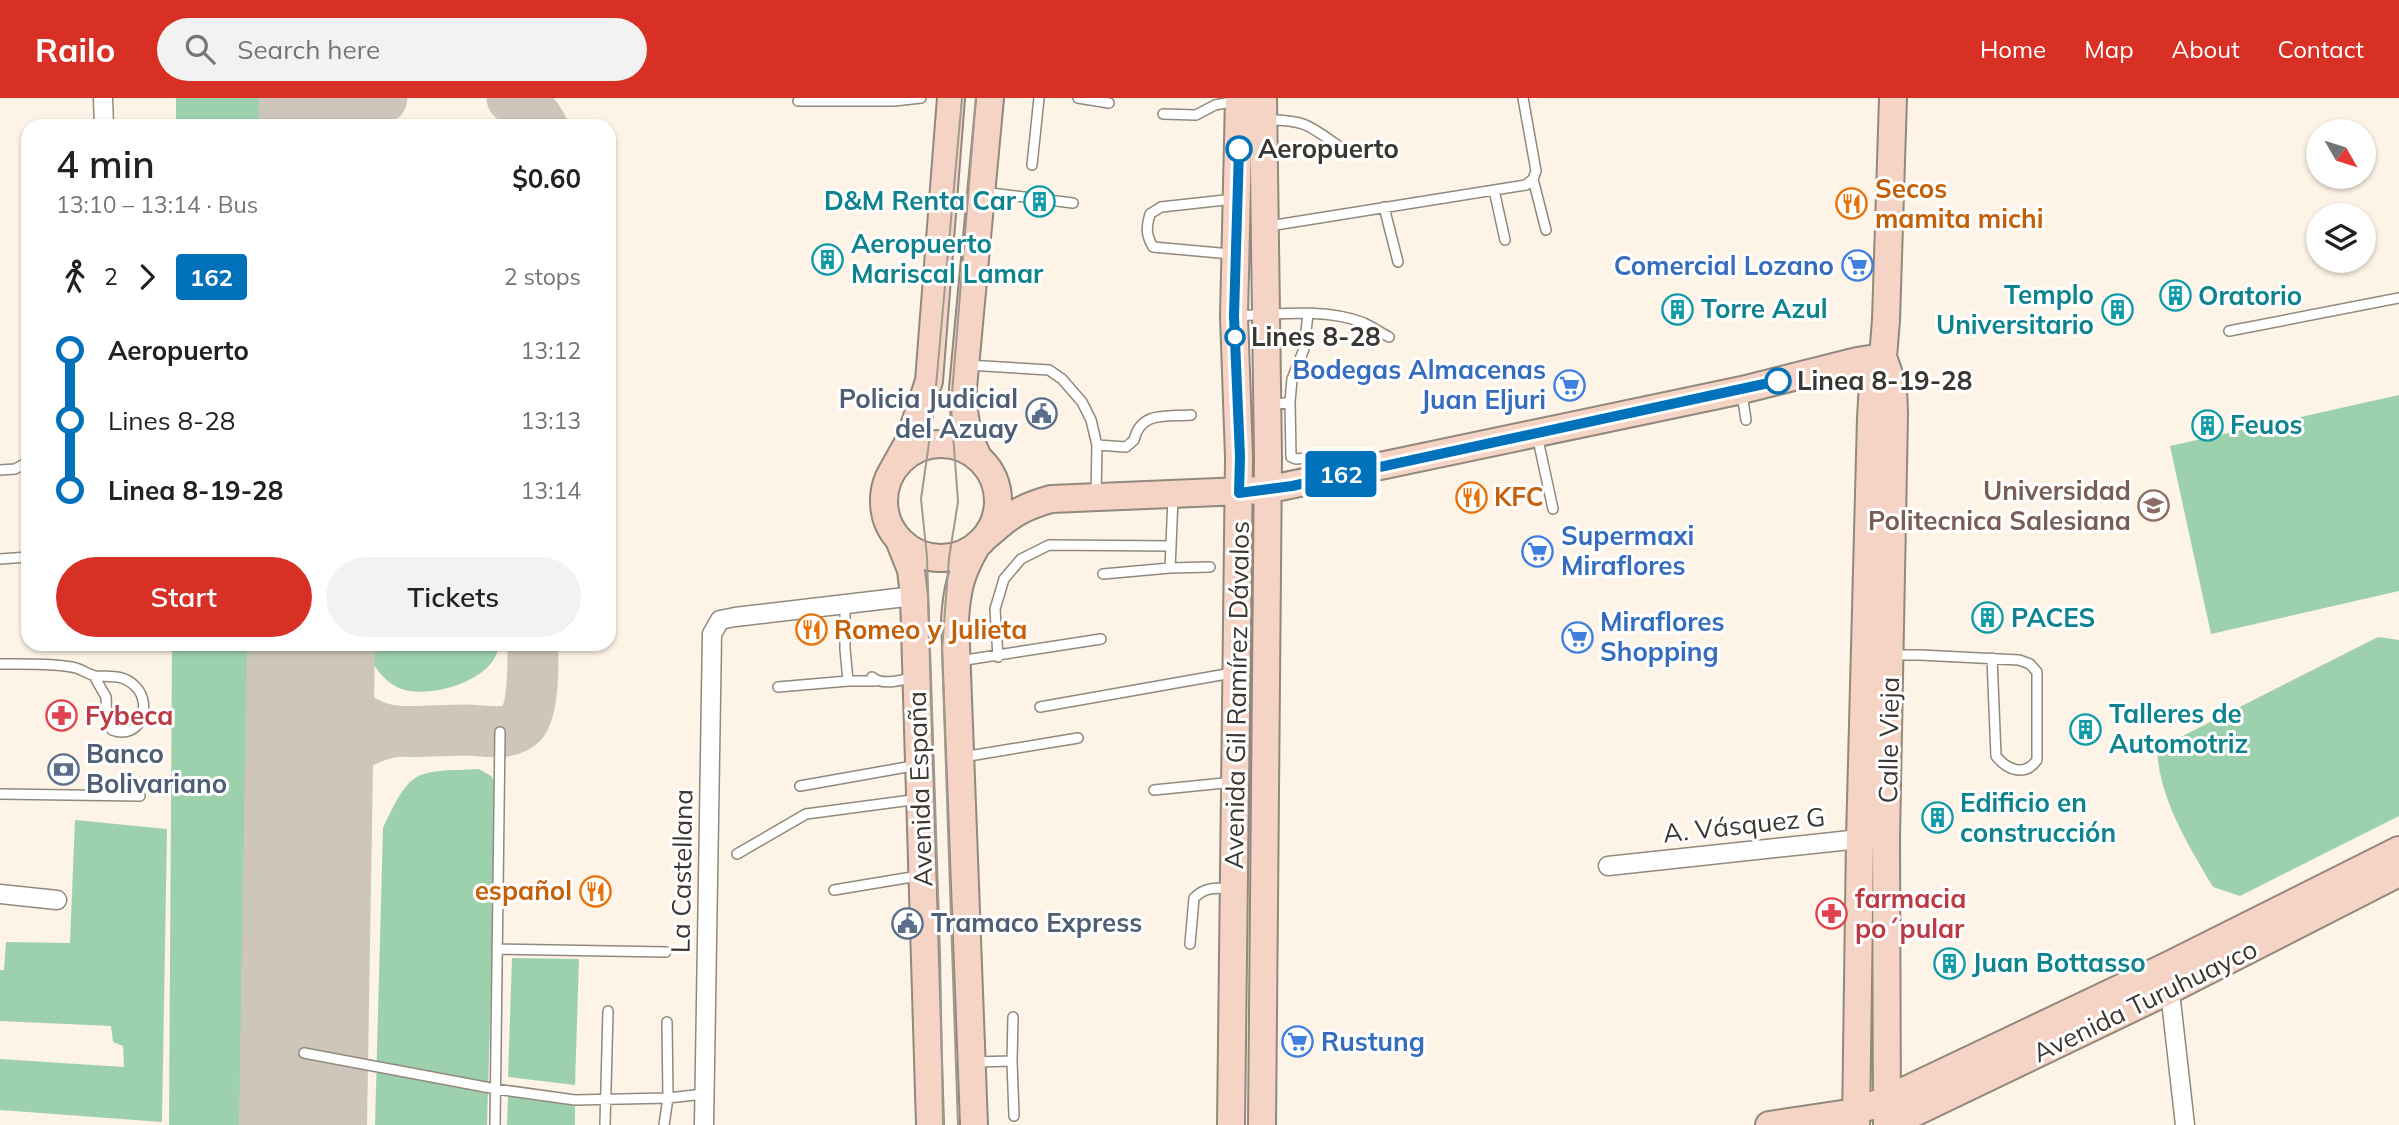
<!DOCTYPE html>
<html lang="en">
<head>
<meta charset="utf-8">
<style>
	body { margin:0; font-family:Mulish,sans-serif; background:#f2f2f2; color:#202124; height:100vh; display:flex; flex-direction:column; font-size:26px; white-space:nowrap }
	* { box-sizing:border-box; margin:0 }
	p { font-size:23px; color:#757577 }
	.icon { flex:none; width:38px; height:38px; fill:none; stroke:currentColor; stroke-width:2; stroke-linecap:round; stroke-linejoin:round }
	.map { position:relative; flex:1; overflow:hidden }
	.details { position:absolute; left:21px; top:21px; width:595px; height:532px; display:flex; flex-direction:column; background:#fff; border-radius:21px; box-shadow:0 2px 5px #0004 }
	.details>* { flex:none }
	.badge { padding:0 14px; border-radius:5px; font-size:24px; line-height:46px }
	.needle { width:46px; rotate:129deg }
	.tools { position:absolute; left:2306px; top:21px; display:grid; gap:14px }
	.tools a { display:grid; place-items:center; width:70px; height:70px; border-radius:50%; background:#fff; box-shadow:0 2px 5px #0004; font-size:35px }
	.map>.badge { position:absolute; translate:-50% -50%; box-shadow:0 0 0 4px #fff }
	.legs { display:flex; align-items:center; gap:10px; height:77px; padding:0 35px; font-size:23px }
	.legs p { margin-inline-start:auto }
	.summary { display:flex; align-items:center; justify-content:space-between; height:119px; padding:0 35px }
	h1 { font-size:38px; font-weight:600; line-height:52px }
	.cta { display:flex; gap:14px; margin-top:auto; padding:14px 35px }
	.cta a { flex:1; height:80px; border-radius:42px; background:#d93025; color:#fff; font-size:28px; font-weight:600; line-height:80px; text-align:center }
	.cta a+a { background:#f2f2f2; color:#202124 }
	ul { padding:0 35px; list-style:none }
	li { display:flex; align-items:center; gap:24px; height:70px; font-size:26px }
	li i { display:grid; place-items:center; width:10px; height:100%; margin:0 9px; background:currentColor }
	li i::after { content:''; width:18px; height:18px; margin:-9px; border:5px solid; border-radius:50%; background:#fff }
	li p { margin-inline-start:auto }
	li:first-child i { background:linear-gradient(#0000 50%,currentColor 0) }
	li:last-child i { background:linear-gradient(currentColor 50%,#0000 0) }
	header { display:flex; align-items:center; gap:42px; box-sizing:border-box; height:98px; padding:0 35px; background:#d93025; color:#fff }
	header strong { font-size:33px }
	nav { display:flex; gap:38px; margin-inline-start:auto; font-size:24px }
	.search { width:490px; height:63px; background:#f2f2f2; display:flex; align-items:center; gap:18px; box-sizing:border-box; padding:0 24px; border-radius:38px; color:#757577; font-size:26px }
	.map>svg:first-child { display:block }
	.green { fill:#9dd1ae }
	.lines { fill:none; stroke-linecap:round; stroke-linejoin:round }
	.taxiway { stroke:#cec6ba; stroke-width:51 }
	.runway { stroke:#cec6ba; stroke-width:128 }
	.lane-casing { stroke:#91897d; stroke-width:12 }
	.street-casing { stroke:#91897d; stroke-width:21 }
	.secondary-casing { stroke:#91897d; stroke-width:30 }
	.lane { stroke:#fff; stroke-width:9 }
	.street { stroke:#fff; stroke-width:18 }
	.secondary { stroke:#f6d4c5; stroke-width:26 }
	.tram { stroke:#a0998f; stroke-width:2 }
	.line-1-casing { stroke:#fff; stroke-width:16 }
	.line-1 { stroke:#0072bc; stroke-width:10 }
	.stop-1-dot { fill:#fff; stroke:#0072bc; stroke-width:3.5 }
	.labels { text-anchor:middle; stroke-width:6; stroke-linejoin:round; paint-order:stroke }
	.stop-label { font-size:26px; font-weight:bold; fill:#3a3631; stroke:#fff; text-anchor:start }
	.food-label { font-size:26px; font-weight:bold; fill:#c56008; stroke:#fff; text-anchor:start }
	.culture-label { font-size:26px; font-weight:bold; fill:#0d838f; stroke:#fff; text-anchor:start }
	.shop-label { font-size:26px; font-weight:bold; fill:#366cbe; stroke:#fff; text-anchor:start }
	.service-label { font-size:26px; font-weight:bold; fill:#4e5e75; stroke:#fff; text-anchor:start }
	.education-label { font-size:26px; font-weight:bold; fill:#785e54; stroke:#fff; text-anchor:end }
	.street-label { font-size:26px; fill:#3a3631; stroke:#fff }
	.health-label { font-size:26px; font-weight:bold; fill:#be3a42; stroke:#fff; text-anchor:start }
</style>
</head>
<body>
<header>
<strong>Railo</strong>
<div class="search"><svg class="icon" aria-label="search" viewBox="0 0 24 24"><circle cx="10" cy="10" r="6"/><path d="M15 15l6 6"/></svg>Search here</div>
<nav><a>Home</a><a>Map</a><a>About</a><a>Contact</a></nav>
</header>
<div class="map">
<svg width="2399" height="1027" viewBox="0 0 2399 1027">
	<rect width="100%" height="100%" fill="#fdf3e6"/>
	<path class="green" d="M176 0H266L265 28H176Z
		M2399 297V493L2211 536 2170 348Z
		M2378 539 2399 542V718L2240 798 2213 789C2188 747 2159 700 2157 651Z
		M172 546H255L245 1027H169Z
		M364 546H499C497 581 434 600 405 592 384 586 374 568 364 550Z
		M479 671 491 678 497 687 487 1027H375L383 730C412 669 414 674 479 671Z
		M75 722 167 731 162 1024 0 1012V961L124 969 123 948 113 944 111 928 0 923V872H4L6 844 70 845Z
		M512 860 579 861 575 987 508 979Z
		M508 997 575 1008V1027H507Z"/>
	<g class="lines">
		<path class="taxiway" d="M512 0C526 7 534 14 542 28
			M339 28C350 13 364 6 382 0
			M314 546C321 589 350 628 396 633 418 635 443 632 466 632 483 632 508 639 522 625 534 611 533 565 533 546
			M308 738C314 682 339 642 398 633"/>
		<path class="runway" d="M322 28 323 0
			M303 1027 311 546"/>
		<defs>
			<path id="lane" d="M1078 0 1109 5
				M798 3H894L921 0
				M1163 16 1196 17 1215 7 1236 3
				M1265 22C1307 21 1311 29 1344 52
				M1032 67 1039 0
				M1533 81 1546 132
				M1494 92 1505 142
				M983 94 1073 105
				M1384 109 1398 164
				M1269 128 1526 87 1533 81 1536 73 1523 0
				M1231 156 1153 149C1146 137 1146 130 1150 116L1161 109 1234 101
				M1236 218C1276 216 1327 210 1364 225 1373 229 1381 235 1389 239
				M2229 233 2399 200
				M967 267 1049 272 1062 281 1082 304 1091 322 1097 347 1096 397
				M1742 296 1746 322
				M1290 304 1291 359 1296 361 1315 359 1318 362 1320 377
				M1271 307 1290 304 1292 281 1304 251 1308 216
				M1537 337 1553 411
				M1097 347 1126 349 1134 342C1141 313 1165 319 1191 317
				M0 372 15 371 28 364
				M1171 448 1170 470 1210 469
				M0 461 28 459
				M1103 476 1170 470
				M845 506V551L848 583H875
				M1893 557H1920L2019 562 2030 566 2037 574V662C2025 679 2007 672 1996 658L1992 560
				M998 559 995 511 1004 481 1021 461 1049 447 1171 448 1173 399
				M959 563 1101 541
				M0 566C18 566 60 565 76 570 83 572 89 577 96 578 111 579 124 576 136 589 153 607 140 643 112 632L107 620 106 599 94 578
				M872 579C882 588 900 582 912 580
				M778 589 848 583
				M1040 609 1232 575
				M963 659 1078 640
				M800 688 918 667
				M1154 692 1234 684
				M0 696 140 698
				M737 756 806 716 919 701
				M834 792 918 778
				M1190 846 1194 800C1206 788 1217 790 1233 791
				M497 851 666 854
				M304 955 496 991 575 1002 668 1000 704 996
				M1012 963 1013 919
				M974 964 1012 963 1014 1018
				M495 1027 500 634
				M605 1027 608 913
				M664 1027 668 1000 667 924"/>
			<path id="street" d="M103 0 104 28
				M1608 768 1869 740
				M0 796 57 802
				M2169 885 2185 1027
				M704 1027 712 536 720 522 735 519 914 498"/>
			<path id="secondary" d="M1883 259 1893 287 1894 316 1886 739 1887 1027
				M884 403a57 57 0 1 1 114 0a57 57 0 1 1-114 0Z
				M977 357C966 334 963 315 963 290L990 0
				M891 375 909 343 929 283 951 0
				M988 437C1010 417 1022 409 1051 401L1266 392 1742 292 1857 263 1883 259
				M899 442 911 472 914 498 930 1027
				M974 1027 955 521C957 491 961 475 976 449
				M1231 1027 1239 359 1234 218 1239 0
				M1262 1027 1268 360 1263 0
				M1769 1027 1855 1014 1885 1002 2167 868 2399 752
				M1856 1027 1860 741 1871 320 1873 285 1883 259 1886 222 1893 0
				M1889 1027 2170 892 2399 775"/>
		</defs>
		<use href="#lane" class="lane-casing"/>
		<use href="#street" class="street-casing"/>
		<use href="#secondary" class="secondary-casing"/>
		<use href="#lane" class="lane"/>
		<use href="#street" class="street"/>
		<use href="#secondary" class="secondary"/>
		<path class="tram" d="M943 1027 940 855 927 459 921 401 934 310 962 0
			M958 1027 942 552 949 460 958 404 951 308 976 0"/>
	</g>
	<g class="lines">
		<defs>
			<path id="line-1" d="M1239 51 1234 218 1240 359 1239 395 1292 388 1778 283"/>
		</defs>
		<use href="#line-1" class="line-1-casing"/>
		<use href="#line-1" class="line-1"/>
	</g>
	<defs>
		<symbol id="building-ring" viewBox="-11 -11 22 22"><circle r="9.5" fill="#fff" stroke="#0f9aa8" stroke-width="1.5"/><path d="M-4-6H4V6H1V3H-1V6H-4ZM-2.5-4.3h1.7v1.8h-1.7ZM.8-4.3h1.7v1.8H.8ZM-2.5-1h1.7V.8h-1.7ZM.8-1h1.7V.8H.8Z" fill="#0f9aa8"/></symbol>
		<symbol id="restaurant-ring" viewBox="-11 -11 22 22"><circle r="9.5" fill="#fff" stroke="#e8710a" stroke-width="1.5"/><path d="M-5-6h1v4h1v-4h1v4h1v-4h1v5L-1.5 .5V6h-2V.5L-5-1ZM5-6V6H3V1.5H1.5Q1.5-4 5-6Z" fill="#e8710a"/></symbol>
		<symbol id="supermarket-ring" viewBox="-11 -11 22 22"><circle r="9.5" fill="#fff" stroke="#3f7fe0" stroke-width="1.5"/><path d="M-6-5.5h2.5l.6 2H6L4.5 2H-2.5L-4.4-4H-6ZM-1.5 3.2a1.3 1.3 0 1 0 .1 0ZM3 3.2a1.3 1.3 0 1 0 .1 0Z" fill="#3f7fe0"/></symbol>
		<symbol id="civic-ring" viewBox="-11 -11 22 22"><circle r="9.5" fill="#fff" stroke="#5c6f8a" stroke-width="1.5"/><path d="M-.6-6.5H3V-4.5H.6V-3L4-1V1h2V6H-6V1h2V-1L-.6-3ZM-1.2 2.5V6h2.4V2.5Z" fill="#5c6f8a"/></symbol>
		<symbol id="university-ring" viewBox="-11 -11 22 22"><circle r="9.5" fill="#fff" stroke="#8d6e63" stroke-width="1.5"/><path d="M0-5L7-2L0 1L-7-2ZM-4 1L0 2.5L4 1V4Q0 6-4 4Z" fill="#8d6e63"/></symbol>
		<symbol id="pharmacy-ring" viewBox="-11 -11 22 22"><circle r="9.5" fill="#fff" stroke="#e0444e" stroke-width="1.5"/><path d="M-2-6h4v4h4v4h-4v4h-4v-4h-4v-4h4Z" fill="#e0444e"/></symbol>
		<symbol id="bank-ring" viewBox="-11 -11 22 22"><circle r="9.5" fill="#fff" stroke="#5c6f8a" stroke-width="1.5"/><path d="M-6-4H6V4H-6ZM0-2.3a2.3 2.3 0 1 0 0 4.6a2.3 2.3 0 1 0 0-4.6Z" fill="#5c6f8a"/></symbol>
	</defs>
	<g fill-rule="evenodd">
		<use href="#building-ring" x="1022" y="86" width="35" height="35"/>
		<use href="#restaurant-ring" x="1834" y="88" width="35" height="35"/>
		<use href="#building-ring" x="810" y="144" width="35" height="35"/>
		<use href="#supermarket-ring" x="1840" y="150" width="35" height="35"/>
		<use href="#building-ring" x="2158" y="180" width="35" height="35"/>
		<use href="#building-ring" x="1660" y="194" width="35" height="35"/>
		<use href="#building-ring" x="2100" y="194" width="35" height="35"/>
		<use href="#supermarket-ring" x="1552" y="270" width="35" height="35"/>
		<use href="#civic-ring" x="1024" y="298" width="35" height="35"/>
		<use href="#building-ring" x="2190" y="310" width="35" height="35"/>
		<use href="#restaurant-ring" x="1454" y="382" width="35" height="35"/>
		<use href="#university-ring" x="2136" y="390" width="35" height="35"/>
		<use href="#supermarket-ring" x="1520" y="436" width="35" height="35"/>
		<use href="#building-ring" x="1970" y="502" width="35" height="35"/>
		<use href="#restaurant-ring" x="794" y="514" width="35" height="35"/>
		<use href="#supermarket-ring" x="1560" y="522" width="35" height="35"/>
		<use href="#pharmacy-ring" x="44" y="600" width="35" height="35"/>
		<use href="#building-ring" x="2068" y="614" width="35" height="35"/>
		<use href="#bank-ring" x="46" y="654" width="35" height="35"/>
		<use href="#building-ring" x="1920" y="702" width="35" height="35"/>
		<use href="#restaurant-ring" x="578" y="776" width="35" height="35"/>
		<use href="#pharmacy-ring" x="1814" y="798" width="35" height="35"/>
		<use href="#civic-ring" x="890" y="808" width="35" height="35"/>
		<use href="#building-ring" x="1932" y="848" width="35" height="35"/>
		<use href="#supermarket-ring" x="1280" y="926" width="35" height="35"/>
	</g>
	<g class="stop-1-dot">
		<circle cx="1239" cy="51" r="12"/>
		<circle cx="1235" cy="239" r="9"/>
		<circle cx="1778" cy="283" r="12"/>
	</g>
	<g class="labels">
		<g class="stop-label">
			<text x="1258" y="60">Aeropuerto</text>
			<text x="1251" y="248">Lines 8-28</text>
			<text x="1797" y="292">Linea 8-19-28</text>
		</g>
		<g class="food-label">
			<text x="1875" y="100">Secos<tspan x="1875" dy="30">mamita michi</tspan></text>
			<text x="1494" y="408">KFC</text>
			<text x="834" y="541">Romeo y Julieta</text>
			<text x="572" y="802" text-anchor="end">español</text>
		</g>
		<g class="culture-label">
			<text x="1016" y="112" text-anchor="end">D&amp;M Renta Car</text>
			<text x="851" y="155">Aeropuerto<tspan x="851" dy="30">Mariscal Lamar</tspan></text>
			<text x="2094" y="206" text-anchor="end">Templo<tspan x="2094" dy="30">Universitario</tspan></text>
			<text x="2198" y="207">Oratorio</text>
			<text x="1701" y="220">Torre Azul</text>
			<text x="2230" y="336">Feuos</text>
			<text x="2011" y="529">PACES</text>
			<text x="2109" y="625">Talleres de<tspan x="2109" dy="30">Automotriz</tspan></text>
			<text x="1960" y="714">Edificio en<tspan x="1960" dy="30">construcción</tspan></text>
			<text x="1972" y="874">Juan Bottasso</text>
		</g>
		<g class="shop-label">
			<text x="1834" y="177" text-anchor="end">Comercial Lozano</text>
			<text x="1546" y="281" text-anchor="end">Bodegas Almacenas<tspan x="1546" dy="30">Juan Eljuri</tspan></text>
			<text x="1561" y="447">Supermaxi<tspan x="1561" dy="30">Miraflores</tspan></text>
			<text x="1600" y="533">Miraflores<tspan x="1600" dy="30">Shopping</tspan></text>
			<text x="1321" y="953">Rustung</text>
		</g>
		<g class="service-label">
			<text x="1018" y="310" text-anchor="end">Policia Judicial<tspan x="1018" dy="30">del Azuay</tspan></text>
			<text x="86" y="665">Banco<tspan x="86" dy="30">Bolivariano</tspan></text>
			<text x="931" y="834">Tramaco Express</text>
		</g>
		<g class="education-label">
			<text x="2131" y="402">Universidad<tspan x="2131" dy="30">Politecnica Salesiana</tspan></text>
		</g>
		<g class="street-label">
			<text transform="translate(1237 597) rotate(-89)" y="9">Avenida Gil Ramírez Dávalos</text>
			<text transform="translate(1889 642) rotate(-89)" y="9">Calle Vieja</text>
			<text transform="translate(920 691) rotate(-92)" y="9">Avenida España</text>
			<text transform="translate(1744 727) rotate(-6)" y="9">A. Vásquez G</text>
			<text transform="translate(682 773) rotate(-89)" y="9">La Castellana</text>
			<text transform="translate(2145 903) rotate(-26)" y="9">Avenida Turuhuayco</text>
		</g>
		<g class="health-label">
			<text x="85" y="627">Fybeca</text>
			<text x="1855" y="810">farmacia<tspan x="1855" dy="30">po´pular</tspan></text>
		</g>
	</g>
</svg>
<div class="tools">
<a><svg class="needle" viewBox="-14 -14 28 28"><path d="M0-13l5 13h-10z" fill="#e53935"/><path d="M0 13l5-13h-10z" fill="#757577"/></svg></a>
<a><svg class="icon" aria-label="layers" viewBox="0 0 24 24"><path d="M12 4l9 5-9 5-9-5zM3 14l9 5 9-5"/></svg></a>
</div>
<b class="badge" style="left:1341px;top:376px;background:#0072bc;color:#fff">162</b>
<section class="details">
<div class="summary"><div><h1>4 min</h1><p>13:10 – 13:14 · Bus</p></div><b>$0.60</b></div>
<div class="legs"><svg class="icon" aria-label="walk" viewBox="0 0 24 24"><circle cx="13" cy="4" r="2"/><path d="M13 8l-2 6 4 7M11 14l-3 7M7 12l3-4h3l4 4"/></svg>2<svg class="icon" aria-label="forward" viewBox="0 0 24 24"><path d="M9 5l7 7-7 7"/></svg><b class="badge" style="background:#0072bc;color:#fff">162</b><p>2 stops</p></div>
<ul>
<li><i style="color:#0072bc"></i><b>Aeropuerto</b><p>13:12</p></li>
<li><i style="color:#0072bc"></i><span>Lines 8-28</span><p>13:13</p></li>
<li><i style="color:#0072bc"></i><b>Linea 8-19-28</b><p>13:14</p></li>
</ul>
<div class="cta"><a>Start</a><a>Tickets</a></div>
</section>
</div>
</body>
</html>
